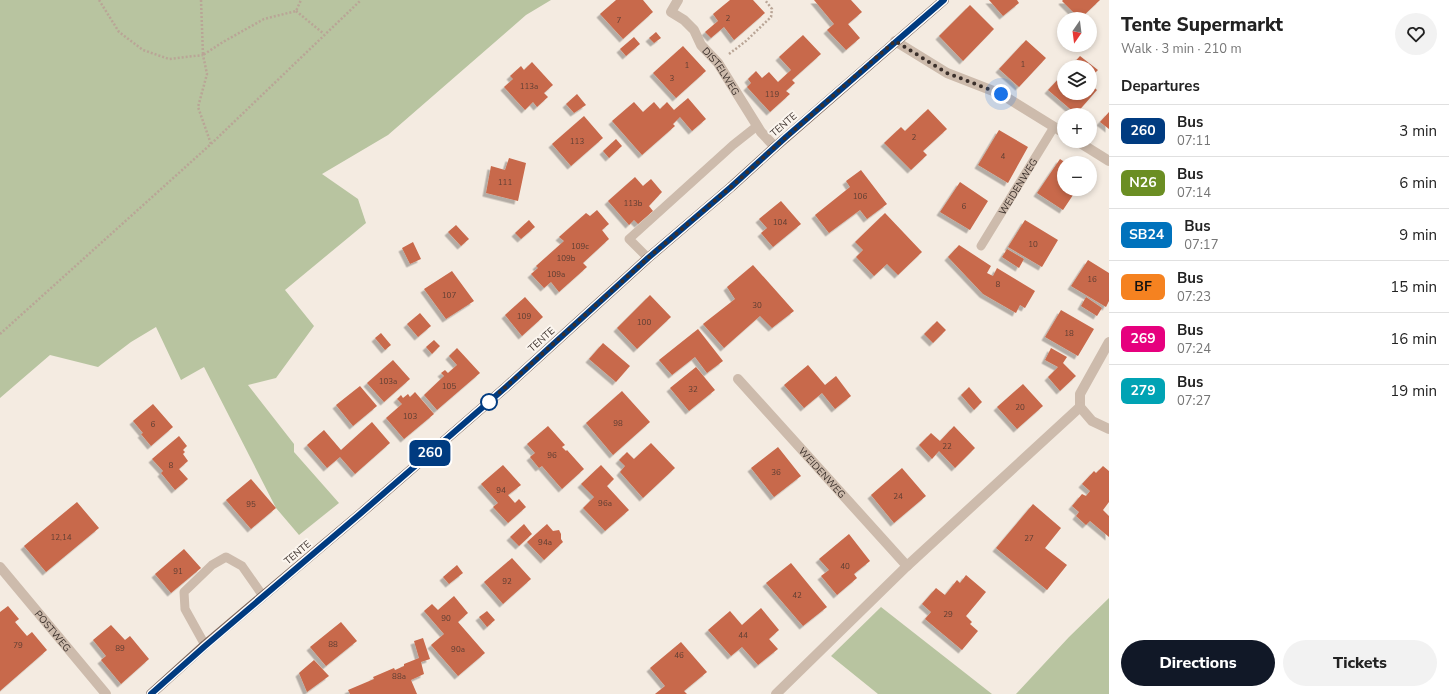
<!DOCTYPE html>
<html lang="en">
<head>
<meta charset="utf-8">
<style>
	body { margin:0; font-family:"Nunito Sans",sans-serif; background:#f2f2f2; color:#222; height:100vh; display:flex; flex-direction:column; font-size:15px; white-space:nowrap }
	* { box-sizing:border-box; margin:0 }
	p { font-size:13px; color:#767676 }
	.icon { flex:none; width:22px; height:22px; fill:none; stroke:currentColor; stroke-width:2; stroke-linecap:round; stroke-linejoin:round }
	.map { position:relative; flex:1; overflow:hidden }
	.sheet { display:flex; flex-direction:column; background:#fff; width:340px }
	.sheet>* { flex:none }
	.badge { padding:0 8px; border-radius:6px; font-size:14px; line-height:26px }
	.needle { width:26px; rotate:194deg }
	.tools { position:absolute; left:1057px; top:12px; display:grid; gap:8px }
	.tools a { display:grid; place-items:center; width:40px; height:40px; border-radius:50%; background:#fff; box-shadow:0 2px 6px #0003; font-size:20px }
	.you { position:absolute; width:20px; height:20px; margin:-10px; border:3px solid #fff; border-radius:50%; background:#1a73e8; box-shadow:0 0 0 6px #1a73e833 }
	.map>.badge { position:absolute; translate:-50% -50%; box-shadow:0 0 0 2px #fff }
	h2 { padding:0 12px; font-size:15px; line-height:36px }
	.round { display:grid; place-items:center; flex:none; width:42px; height:42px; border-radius:21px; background:#f2f2f2 }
	.head { display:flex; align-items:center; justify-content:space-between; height:68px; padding:0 12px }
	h1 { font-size:19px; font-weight:800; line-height:30px }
	.button { display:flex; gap:8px; margin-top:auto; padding:8px 12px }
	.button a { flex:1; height:46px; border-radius:24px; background:#111827; color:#fff; font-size:16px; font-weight:800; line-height:46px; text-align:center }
	.button a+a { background:#f2f2f2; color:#222 }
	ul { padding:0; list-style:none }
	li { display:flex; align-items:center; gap:12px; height:52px; padding:0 12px; border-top:1px solid #e0e0e0 }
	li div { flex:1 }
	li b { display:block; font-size:15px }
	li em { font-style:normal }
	li .badge { min-width:44px; font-weight:700; text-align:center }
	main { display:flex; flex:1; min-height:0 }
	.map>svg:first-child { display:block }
	.green { fill:#b8c4a0 }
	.building { fill:#c8694b; filter:url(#shadow) }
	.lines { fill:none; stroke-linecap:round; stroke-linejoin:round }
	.path { stroke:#b9a596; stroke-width:2.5; stroke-dasharray:2 2; stroke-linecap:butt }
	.lane { stroke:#cdbbac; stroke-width:9 }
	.street { stroke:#cdbbac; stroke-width:10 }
	.primary { stroke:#7d675c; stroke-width:10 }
	.line-casing { stroke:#fff; stroke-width:9 }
	.line { stroke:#003b80; stroke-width:6 }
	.walk { stroke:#3b302b; stroke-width:4; stroke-dasharray:0 7.2 }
	.stop-dot { fill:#fff; stroke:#003b80; stroke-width:2 }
	.labels { text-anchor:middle; stroke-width:4; stroke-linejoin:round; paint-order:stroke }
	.number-label { font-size:8px; fill:#5e3e33 }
	.street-label { font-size:10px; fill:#3b302b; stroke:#fbf5ee }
</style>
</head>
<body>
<main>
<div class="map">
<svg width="1109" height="694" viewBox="0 0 1109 694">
	<defs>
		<filter id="shadow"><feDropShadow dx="-3.5" dy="3.5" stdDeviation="0" flood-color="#0004"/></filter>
	</defs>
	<rect width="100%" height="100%" fill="#f4ebe1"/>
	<path class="green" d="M0 0H551L526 15 388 135 322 174 358 199 366 223 285 290 314 326 276 378 248 385 294 444V452L339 503 299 535 276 508 204 367 181 380 156 327 131 342 98 367 50 355 0 398Z
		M1109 598V694H1016L1069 637Z
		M881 607 992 694H878L831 656Z"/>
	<path class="building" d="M616 0H643L653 12 623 39 600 14Z
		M730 0H753L765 13 734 40 724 27 711 38 705 32 718 21 713 14Z
		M814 0H851L862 12 848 24 860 38 846 50 827 30 834 24Z
		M989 0H1017L1019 3 1003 16Z
		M1063 0H1100L1080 19 1062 1Z
		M970 5 994 29 963 61 939 36Z
		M656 32 661 38 654 43 649 38Z
		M803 35 821 54 792 80 795 83 786 91 790 94 770 112 747 87 751 83 748 79 756 71 762 78 769 72 778 82 791 70 779 57Z
		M634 37 640 44 626 56 620 49Z
		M1026 40 1046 58 1019 87 999 69Z
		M683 46 706 71 676 98 653 73Z
		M1080 56 1098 70 1090 78V67H1070Z
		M532 62 553 85 544 93 548 97 537 107 533 102 525 110 504 87 513 79 510 76 521 66 524 70Z
		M1064 73V93H1090V84L1097 90 1076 114 1048 90Z
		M577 94 586 105 574 113 566 104Z
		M688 98 706 119 692 131 680 117 673 124 675 126 642 155 612 121 634 102 643 112 654 102 660 109 667 102 674 110Z
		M928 109 947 129 923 151 927 155 911 170 884 143 901 127 905 131Z
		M1109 112V129L1100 122Z
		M584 116 603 138 571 166 552 144Z
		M999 130 1028 147 1008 183 978 165Z
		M616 139 622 146 609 158 603 151Z
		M509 158 526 163 518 201 486 193 491 166 505 170Z
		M1060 159 1066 163H1064V189H1077L1063 210 1037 193Z
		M861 170 887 204 867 219 860 210 829 233 815 215 850 187 846 181Z
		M635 177 643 186 651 179 662 192 649 206 653 211 638 224 634 220 629 225 608 201Z
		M960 182 988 201 970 230 940 212Z
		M781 201 801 224 773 247 761 233 767 228 759 219Z
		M597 210 609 224 602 230 609 239 583 263 587 267 559 292 551 282 544 288 531 274 538 268 536 266 564 241 559 237 586 213 590 216Z
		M885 213 922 252 898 275 887 264 874 276 856 257 863 250 855 242Z
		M529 220 535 227 521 239 515 233Z
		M1025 220 1058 240 1042 267 1008 247Z
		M456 225 469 239 461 246 448 232Z
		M413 242 421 259 410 264 402 248Z
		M959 245 991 266 987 273 993 276 997 268 1035 291 1025 308 1020 305 1016 313 983 294 948 257Z
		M1007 249 1024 259 1019 268 1002 257Z
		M1088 260 1109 273V301L1106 307 1071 286Z
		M753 265 794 311 772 328 760 316 724 348 703 324 735 299 727 287Z
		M452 271 474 301 446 319 424 289Z
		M650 295 671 317 637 349 617 328Z
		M525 297 543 317 522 336 505 315Z
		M1086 297 1102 308 1097 316 1081 306Z
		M1061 310 1094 329 1078 356 1045 337Z
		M420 313 431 326 418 337 407 324Z
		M937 321 946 330 933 343 924 334Z
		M698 329 723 361 707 373 695 357 672 375 659 360Z
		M381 333 391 345 385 350 375 338Z
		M434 340 440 346 432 354 426 347Z
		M603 343 630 366 616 382 589 359Z
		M457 348 480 373 437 410 424 395 444 376 441 373 445 370 448 373 457 365 449 356Z
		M1051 348 1067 357 1063 363 1076 376 1060 391 1048 377 1058 367 1045 360Z
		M393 360 410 379 384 402 367 383Z
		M808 365 825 385 836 376 851 396 835 409 822 393 804 408 784 385Z
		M696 367 715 390 689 411 670 388Z
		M1023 384 1043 406 1017 429 997 407Z
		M360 386 377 406 353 426 336 405Z
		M969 387 982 402 974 410 961 395Z
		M622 391 650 422 613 455 586 423Z
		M415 392 434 414 404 439 386 418 402 404 397 399 401 395 403 398 408 394 410 397Z
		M153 404 173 427 151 446 141 434 143 433 133 421Z
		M372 422 390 443 355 474 340 457 327 468 307 445 324 430 341 450Z
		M548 426 565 445 562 447 566 451 567 450 584 469 562 489 542 466 539 468 530 457 535 453 527 444Z
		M954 426 975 448 955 468 939 451 932 459 919 445 931 433 940 441Z
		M179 436 187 446 183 450 185 452 183 454 188 461 179 469 188 479 175 490 161 473 163 471 152 459Z
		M651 443 675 468 643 498 620 472 625 466 619 460 627 452 634 459Z
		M778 447 801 476 774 497 751 468Z
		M503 465 521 485 508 495 515 503 519 499 526 507 508 523 493 507 498 503 481 484Z
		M601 465 614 479 607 486 629 510 605 531 583 508 594 497 581 484Z
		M1103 466 1109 471V502L1103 510 1109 516V537L1090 521 1086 525 1076 516 1079 512 1072 506 1082 494 1086 496 1090 491 1082 484 1094 471 1096 473Z
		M902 468 926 496 894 523 871 495Z
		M251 479 276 508 251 529 226 500Z
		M77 502 99 528 46 572 24 546Z
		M1033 504 1061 528 1045 548 1067 565 1047 590 996 548Z
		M524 524 532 534 519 546 510 537Z
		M547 524 553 531 559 530 561 534V539L563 542 544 560 527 542Z
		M849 534 870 561 854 574 857 578 837 595 821 576 829 570 819 559Z
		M184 549 201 568 171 593 155 574Z
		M512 558 531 579 503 604 484 582Z
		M791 563 827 607 803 626 766 583Z
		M457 565 463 573 449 584 443 577Z
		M966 575 986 592 966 616 972 622 970 624 978 631 962 650 925 619 931 612 922 604 936 588 945 595 957 580 960 583Z
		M454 596 468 613 458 622 485 653 458 676 431 645 444 634 424 611 432 604 438 610Z
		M8 606 19 619 15 622 27 636 32 632 47 650 0 691V612Z
		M761 608 779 630 769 639 778 649 758 665 742 647 731 656 708 630 730 611 742 625Z
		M487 611 495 620 487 627 479 617Z
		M341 622 357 641 326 666 310 647Z
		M111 625 125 640 130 636 149 659 121 684 101 660 106 656 93 640Z
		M423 638 430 659 421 662 424 674 411 680 417 694H350L348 690 374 679 373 677 394 668 395 670 404 666V664L419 658 414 641Z
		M681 642 707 672 684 691 687 694H655L665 686 650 668Z
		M314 660 329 676 307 692 299 673Z"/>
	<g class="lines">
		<path class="path" d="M99 0 119 32 143 50 169 59 203 55 207 74 198 107 211 144
			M201 0 203 55 223 42 264 19 296 11 301 0
			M296 11 324 34
			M729 54 746 41 771 17 772 9 765 0
			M0 334 211 144 361 0"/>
		<g class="lane">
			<path id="s1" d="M981 246 1054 127"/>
			<path d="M648 258 629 239 733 145 757 126"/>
			<path d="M205 645 185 609 184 592 212 565 226 557 242 566 263 596"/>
		</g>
		<g class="street">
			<path id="s2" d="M678 0 671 12 684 20 694 30 701 45 718 63 761 132 775 147"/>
			<path d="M895 41 947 73 1001 94 1064 133"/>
			<path d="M1077 141 1109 161"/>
			<path d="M1109 342 1080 394V407L1092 421 1109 429"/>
			<path id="s3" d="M738 379 907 566"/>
			<path id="s4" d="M0 567 106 694"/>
			<path d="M776 694 907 566 1080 407"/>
		</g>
		<path class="primary" d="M151 694 205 645 360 514 506 387 648 258 731 187 775 147 944 0"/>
	</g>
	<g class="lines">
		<defs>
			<path id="line" d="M151 694 205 646 360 514 506 387 648 258 731 187 786 137 944 0"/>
		</defs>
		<use href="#line" class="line-casing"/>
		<use href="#line" class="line"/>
		<path class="walk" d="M489 402 648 258 731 187 775 147 895 41 947 73 1001 94"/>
	</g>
	<circle class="stop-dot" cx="489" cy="402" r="8"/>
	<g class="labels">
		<g class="number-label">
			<text x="728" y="21">2</text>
			<text x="619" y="23">7</text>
			<text x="1023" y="67">1</text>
			<text x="687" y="68">1</text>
			<text x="672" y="81">3</text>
			<text x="529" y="89">113a</text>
			<text x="772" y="97">119</text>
			<text x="914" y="140">2</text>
			<text x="577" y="144">113</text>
			<text x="1003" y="159">4</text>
			<text x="505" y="185">111</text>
			<text x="860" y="199">106</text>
			<text x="633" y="206">113b</text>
			<text x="964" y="209">6</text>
			<text x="780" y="225">104</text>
			<text x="1033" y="247">10</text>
			<text x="580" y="249">109c</text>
			<text x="566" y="261">109b</text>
			<text x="556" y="277">109a</text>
			<text x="1092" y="282">16</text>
			<text x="998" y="287">8</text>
			<text x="449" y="298">107</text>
			<text x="757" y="308">30</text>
			<text x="524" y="319">109</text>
			<text x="644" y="325">100</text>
			<text x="1069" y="336">18</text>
			<text x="388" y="384">103a</text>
			<text x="449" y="389">105</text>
			<text x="693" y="392">32</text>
			<text x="1020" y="410">20</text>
			<text x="410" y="419">103</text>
			<text x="618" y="426">98</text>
			<text x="153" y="427">6</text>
			<text x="947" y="449">22</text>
			<text x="552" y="458">96</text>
			<text x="171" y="468">8</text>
			<text x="776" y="475">36</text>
			<text x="501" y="493">94</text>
			<text x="898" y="499">24</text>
			<text x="605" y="506">96a</text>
			<text x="251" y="507">95</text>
			<text x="61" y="540">12,14</text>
			<text x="1029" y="541">27</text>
			<text x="545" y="545">94a</text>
			<text x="845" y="569">40</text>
			<text x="178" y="574">91</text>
			<text x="507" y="584">92</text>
			<text x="797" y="598">42</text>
			<text x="948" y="617">29</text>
			<text x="446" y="621">90</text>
			<text x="743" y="638">44</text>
			<text x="333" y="647">88</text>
			<text x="18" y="648">79</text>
			<text x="120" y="651">89</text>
			<text x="458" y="652">90a</text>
			<text x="679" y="658">46</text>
			<text x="399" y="679">88a</text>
		</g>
		<g class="street-label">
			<text dy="4" stroke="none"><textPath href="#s2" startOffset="93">DISTELWEG</textPath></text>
			<text transform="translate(783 124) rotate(-41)" y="4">TENTE</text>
			<text dy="4" stroke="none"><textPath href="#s1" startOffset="70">WEIDENWEG</textPath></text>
			<text transform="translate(541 339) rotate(-42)" y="4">TENTE</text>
			<text dy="4" stroke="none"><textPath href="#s3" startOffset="126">WEIDENWEG</textPath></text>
			<text transform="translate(297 552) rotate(-40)" y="4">TENTE</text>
			<text dy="4" stroke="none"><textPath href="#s4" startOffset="83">POSTWEG</textPath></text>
		</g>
	</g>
</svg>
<div class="tools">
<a><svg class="needle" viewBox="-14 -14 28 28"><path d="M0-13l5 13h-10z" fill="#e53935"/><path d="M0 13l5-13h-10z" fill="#767676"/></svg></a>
<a><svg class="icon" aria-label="layers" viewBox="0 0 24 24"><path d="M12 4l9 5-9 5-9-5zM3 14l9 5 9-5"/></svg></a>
<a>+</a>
<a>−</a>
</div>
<div class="you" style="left:1001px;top:94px"></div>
<b class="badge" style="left:430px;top:453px;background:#003b80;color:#fff">260</b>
</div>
<section class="sheet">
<div class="head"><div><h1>Tente Supermarkt</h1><p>Walk · 3 min · 210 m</p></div><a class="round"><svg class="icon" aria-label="heart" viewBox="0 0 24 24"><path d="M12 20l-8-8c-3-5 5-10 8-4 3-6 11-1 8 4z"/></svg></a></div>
<h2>Departures</h2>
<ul>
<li><span class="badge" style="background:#003b80;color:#fff">260</span><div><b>Bus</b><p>07:11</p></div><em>3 min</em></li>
<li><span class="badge" style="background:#6b8e23;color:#fff">N26</span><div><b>Bus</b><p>07:14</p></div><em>6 min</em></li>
<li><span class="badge" style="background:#0072bc;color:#fff">SB24</span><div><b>Bus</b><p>07:17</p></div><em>9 min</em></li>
<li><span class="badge" style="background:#f58220;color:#111">BF</span><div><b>Bus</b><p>07:23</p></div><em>15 min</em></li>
<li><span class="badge" style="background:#e6007e;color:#fff">269</span><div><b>Bus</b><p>07:24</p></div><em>16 min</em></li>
<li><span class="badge" style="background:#00a3b4;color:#fff">279</span><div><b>Bus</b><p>07:27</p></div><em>19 min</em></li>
</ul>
<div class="button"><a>Directions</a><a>Tickets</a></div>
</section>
</main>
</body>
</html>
